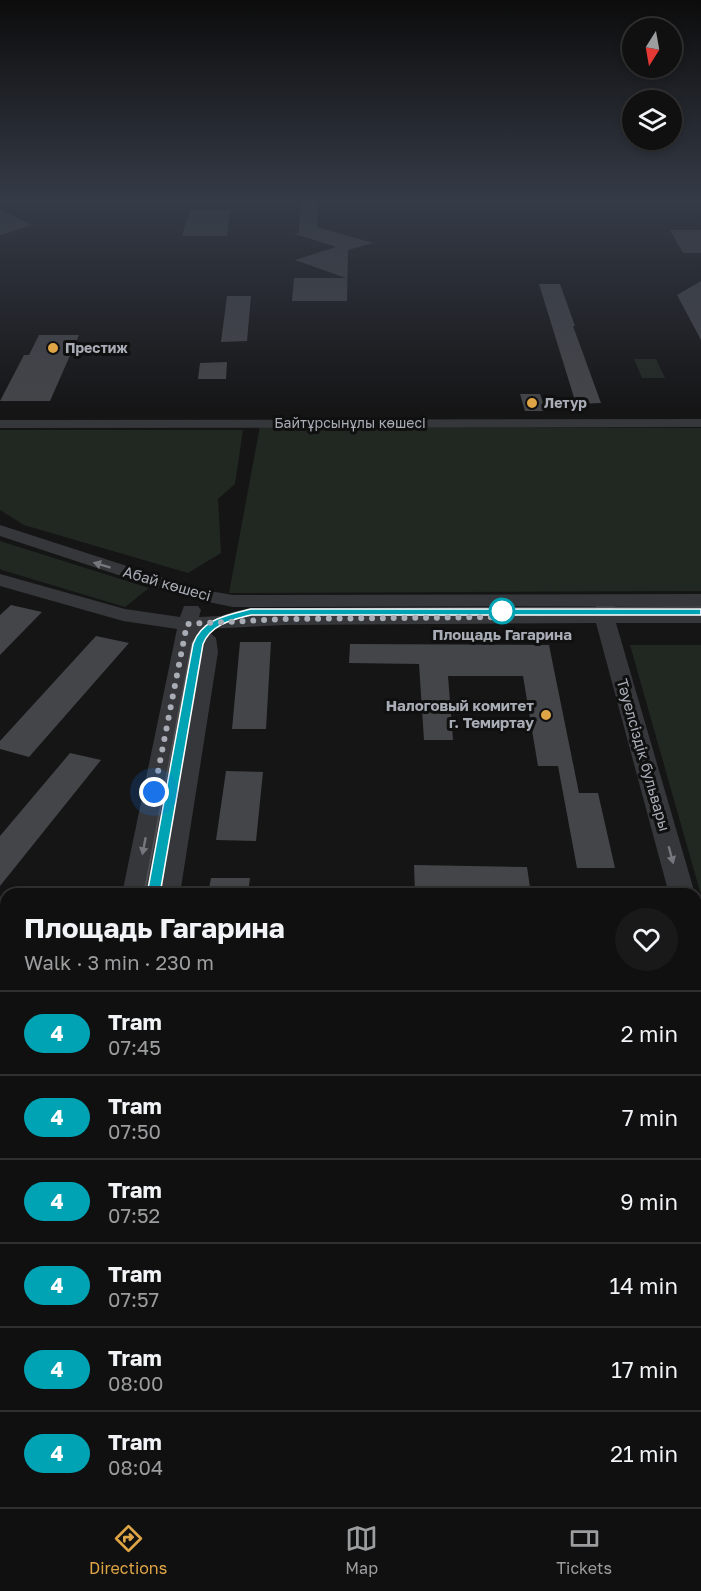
<!DOCTYPE html>
<html lang="en">
<head>
<meta charset="utf-8">
<style>
	body { margin:0; font-family:"Golos Text",sans-serif; background:#191919; color:#f1f3f6; height:100vh; display:flex; flex-direction:column; font-size:22px; white-space:nowrap }
	* { box-sizing:border-box; margin:0 }
	p { font-size:20px; color:#9c9d9f }
	.icon { flex:none; width:33px; height:33px; fill:none; stroke:currentColor; stroke-width:2; stroke-linecap:round; stroke-linejoin:round }
	.map { position:relative; flex:1; overflow:hidden }
	.sheet { position:absolute; left:0px; top:888px; width:702px; height:620px; display:flex; flex-direction:column; background:#101010; border-radius:18px 18px 0 0; box-shadow:0 3px 9px #0003,0 0 0 2px #303030 }
	.sheet>* { flex:none }
	.badge { padding:0 12px; border-radius:20px; font-size:21px; line-height:39px }
	.needle { width:39px; rotate:191deg }
	.fabs { position:absolute; left:622px; top:18px; display:grid; gap:12px }
	.fabs a { display:grid; place-items:center; width:60px; height:60px; border-radius:50%; background:#101010; box-shadow:0 3px 9px #0003,0 0 0 2px #303030; font-size:30px }
	.you { position:absolute; width:30px; height:30px; margin:-15px; border:4px solid #fff; border-radius:50%; background:#1a73e8; box-shadow:0 0 0 9px #1a73e833 }
	.map>.badge { position:absolute; translate:-50% -50%; box-shadow:0 0 0 3px #fff }
	.round { display:grid; place-items:center; flex:none; width:63px; height:63px; border-radius:32px; background:#191919 }
	.head { display:flex; align-items:center; justify-content:space-between; height:102px; padding:0 24px }
	h1 { font-size:28px; font-weight:700; line-height:45px }
	ul { padding:0; list-style:none }
	li { display:flex; align-items:center; gap:18px; height:84px; padding:0 24px; border-top:2px solid #303030 }
	li div { flex:1 }
	li b { display:block; font-size:22px }
	li em { font-style:normal }
	li .badge { min-width:66px; font-weight:700; text-align:center }
	.tabs { display:flex; justify-content:space-around; align-items:center; height:84px; border-top:2px solid #303030; background:#101010; font-size:16px; color:#9c9d9f }
	.tabs a { display:grid; justify-items:center; gap:3px }
	.tabs .on { color:#dea445 }
	.map>svg:first-child { display:block }
	.green { fill:#212822 }
	.building { fill:#444549 }
	.lines { fill:none; stroke-linecap:round; stroke-linejoin:round }
	.minor { fill:#36373b; fill-rule:evenodd }
	.tertiary { fill:#36373b; fill-rule:evenodd }
	.secondary { fill:#44464a; fill-rule:evenodd }
	.tram-far1 { stroke:#4f5155; stroke-width:1.5 }
	.tram { stroke:#4f5155; stroke-width:2 }
	.oneway { fill:#75777e }
	.line { fill:#00a3b4; stroke:#fff; stroke-width:1.5 }
	.walk { stroke:#a8acb5; stroke-width:6; stroke-dasharray:0 10.8 }
	.poi-dot { fill:#dea445; stroke:#101011; stroke-width:2 }
	.stop-dot { fill:#fff; stroke:#00a3b4; stroke-width:3 }
	.labels { text-anchor:middle; stroke-width:6; stroke-linejoin:round; paint-order:stroke }
	.far-poi-label { font-size:14px; font-weight:bold; fill:#a8acb5; stroke:#101011; text-anchor:start }
	.far-street-label { font-size:14px; fill:#a8acb5; stroke:#101011 }
	.street-label { font-size:15px; fill:#a8acb5; stroke:#101011 }
	.stop-label { font-size:15px; font-weight:bold; fill:#a8acb5; stroke:#101011 }
	.poi-label { font-size:15px; font-weight:bold; fill:#a8acb5; stroke:#101011; text-anchor:end }
</style>
</head>
<body>
<div class="map">
<svg width="701" height="1507" viewBox="0 0 701 1507">
	<rect width="100%" height="100%" fill="#151516"/>
	<path class="green" d="M634 359H656L665 378H642Z
		M260 426 701 428V591L229 593Z
		M0 430H243L235 484 218 499 221 553 188 573 24 525 0 510Z
		M0 541 149 588 125 607 2 570 0 569Z
		M630 645H701V895Z"/>
	<path class="building" d="M300 199H318L317 227 373 243 348 250 347 301H292L294 278H346L295 260 336 247 295 234 299 233Z
		M0 209 32 225 0 235Z
		M190 209 230 210 227 236H182Z
		M670 230H701V253H683Z
		M701 281V340L677 295Z
		M539 284H560L575 326H573L601 403 576 404Z
		M227 296H251L247 341 221 342Z
		M39 335H79L50 401H0L24 355H29Z
		M227 362 226 379H198L200 363Z
		M520 394H540L546 411H525Z
		M11 605 42 612 0 655V615Z
		M96 636 129 643 29 757 0 749V741Z
		M240 642H271L266 729H232Z
		M350 644 549 645 579 793H598L615 868H577L558 766H538L523 676H448L453 740H424L419 664 349 663Z
		M70 753 101 760 0 886V836Z
		M226 771 263 772 256 841 216 840Z
		M414 865 527 867 531 894H415Z
		M211 878H250L248 894H208Z"/>
	<g class="lines">
		<path class="minor" d="M701 419V427L0 428V420Z"/>
		<path class="tertiary" d="M0 525 198 589 233 595 701 594V606H615L614 612 701 611V623H616L695 894H669L596 623 284 625 206 629 216 638 218 652 180 894H154L198 652 195 639 148 894H122L177 629 123 621 0 586V574L125 609 180 617 184 606H198L201 610 199 617 284 613 595 612 596 606 233 607 188 598 0 536Z
			M696 936 701 937V974L696 973Z
			M6 1492V1502H40L41 1507H3L2 1502Z
			M46 1502H84L82 1507H44Z"/>
		<path class="secondary" d="M701 1362V1402L696 1404V1364Z
			M701 1451V1493L696 1495V1453Z
			M6 1466V1502H22L20 1507H0V1469Z
			M67 1502H111L113 1507H69Z
			M205 1502H268L266 1507H203Z
			M560 1502H621L619 1507H558Z"/>
		<path class="tram-far1" d="M144 894 192 643C206 620 226 613 251 609L701 607
			M154 894 162 847"/>
		<path class="tram" d="M20 1507 22 1502
			M36 1507 38 1502"/>
	</g>
	<defs><path id="oneway-solid" d="M-6-.8H1V-3.2L6.5 0L1 3.2V.8H-6Z" transform="scale(1.5)"/></defs>
	<g class="oneway">
		<use href="#oneway-solid" transform="translate(102 565) rotate(-163)"/>
		<use href="#oneway-solid" transform="translate(144 846) rotate(101)"/>
		<use href="#oneway-solid" transform="translate(671 855) rotate(75)"/>
	</g>
	<linearGradient id="sky" x2="0" y2="1"><stop stop-color="#0c0c0c"/><stop offset="0.49" stop-color="#353b47"/><stop offset="1" stop-color="#353b47" stop-opacity="0"/></linearGradient>
	<rect width="701" height="410" fill="url(#sky)"/>
	<path class="line" d="M251 609H701V615H251C232 620 211 624 203 644L160 894 154 899 149 897 147 894 193 644C202 619 227 615 251 609Z"/>
	<g class="lines">
		<path class="walk" d="M154 792 187 624 284 619 510 617 502 611"/>
	</g>
	<g class="poi-dot">
		<circle cx="53" cy="348" r="6"/>
		<circle cx="532" cy="403" r="6"/>
		<circle cx="546" cy="715" r="6"/>
	</g>
	<circle class="stop-dot" cx="502" cy="611" r="12"/>
	<g class="labels">
		<g class="far-poi-label">
			<text x="65" y="353">Престиж</text>
			<text x="544" y="408">Летур</text>
		</g>
		<g class="far-street-label">
			<text x="350" y="428">Байтұрсынұлы көшесі</text>
		</g>
		<g class="street-label">
			<text transform="translate(167 584) rotate(16)" y="5">Абай көшесі</text>
			<text transform="translate(643 755) rotate(74)" y="5">Тәуелсіздік бульвары</text>
		</g>
		<g class="stop-label">
			<text x="502" y="640">Площадь Гагарина</text>
		</g>
		<g class="poi-label">
			<text x="534" y="711">Налоговый комитет<tspan x="534" dy="17">г. Темиртау</tspan></text>
		</g>
	</g>
</svg>
<div class="fabs">
<a><svg class="needle" viewBox="-14 -14 28 28"><path d="M0-13l5 13h-10z" fill="#e53935"/><path d="M0 13l5-13h-10z" fill="#9c9d9f"/></svg></a>
<a><svg class="icon" aria-label="layers" viewBox="0 0 24 24"><path d="M12 4l9 5-9 5-9-5zM3 14l9 5 9-5"/></svg></a>
</div>
<div class="you" style="left:154px;top:792px"></div>
<section class="sheet">
<div class="head"><div><h1>Площадь Гагарина</h1><p>Walk · 3 min · 230 m</p></div><a class="round"><svg class="icon" aria-label="heart" viewBox="0 0 24 24"><path d="M12 20l-8-8c-3-5 5-10 8-4 3-6 11-1 8 4z"/></svg></a></div>
<ul>
<li><span class="badge" style="background:#00a3b4;color:#fff">4</span><div><b>Tram</b><p>07:45</p></div><em>2 min</em></li>
<li><span class="badge" style="background:#00a3b4;color:#fff">4</span><div><b>Tram</b><p>07:50</p></div><em>7 min</em></li>
<li><span class="badge" style="background:#00a3b4;color:#fff">4</span><div><b>Tram</b><p>07:52</p></div><em>9 min</em></li>
<li><span class="badge" style="background:#00a3b4;color:#fff">4</span><div><b>Tram</b><p>07:57</p></div><em>14 min</em></li>
<li><span class="badge" style="background:#00a3b4;color:#fff">4</span><div><b>Tram</b><p>08:00</p></div><em>17 min</em></li>
<li><span class="badge" style="background:#00a3b4;color:#fff">4</span><div><b>Tram</b><p>08:04</p></div><em>21 min</em></li>
</ul>
</section>
</div>
<nav class="tabs">
<a class="on"><svg class="icon" aria-label="directions" viewBox="0 0 24 24"><path d="M12 3l9 9-9 9-9-9zM9 14v-3h6M13 9l2 2-2 2"/></svg>Directions</a>
<a><svg class="icon" aria-label="map" viewBox="0 0 24 24"><path d="M3 6l6-2 6 2 6-2v14l-6 2-6-2-6 2zM9 4v14M15 6v14"/></svg>Map</a>
<a><svg class="icon" aria-label="tickets" viewBox="0 0 24 24"><path d="M3 7h18v10H3zM15 7v10"/></svg>Tickets</a>
</nav>
</body>
</html>
